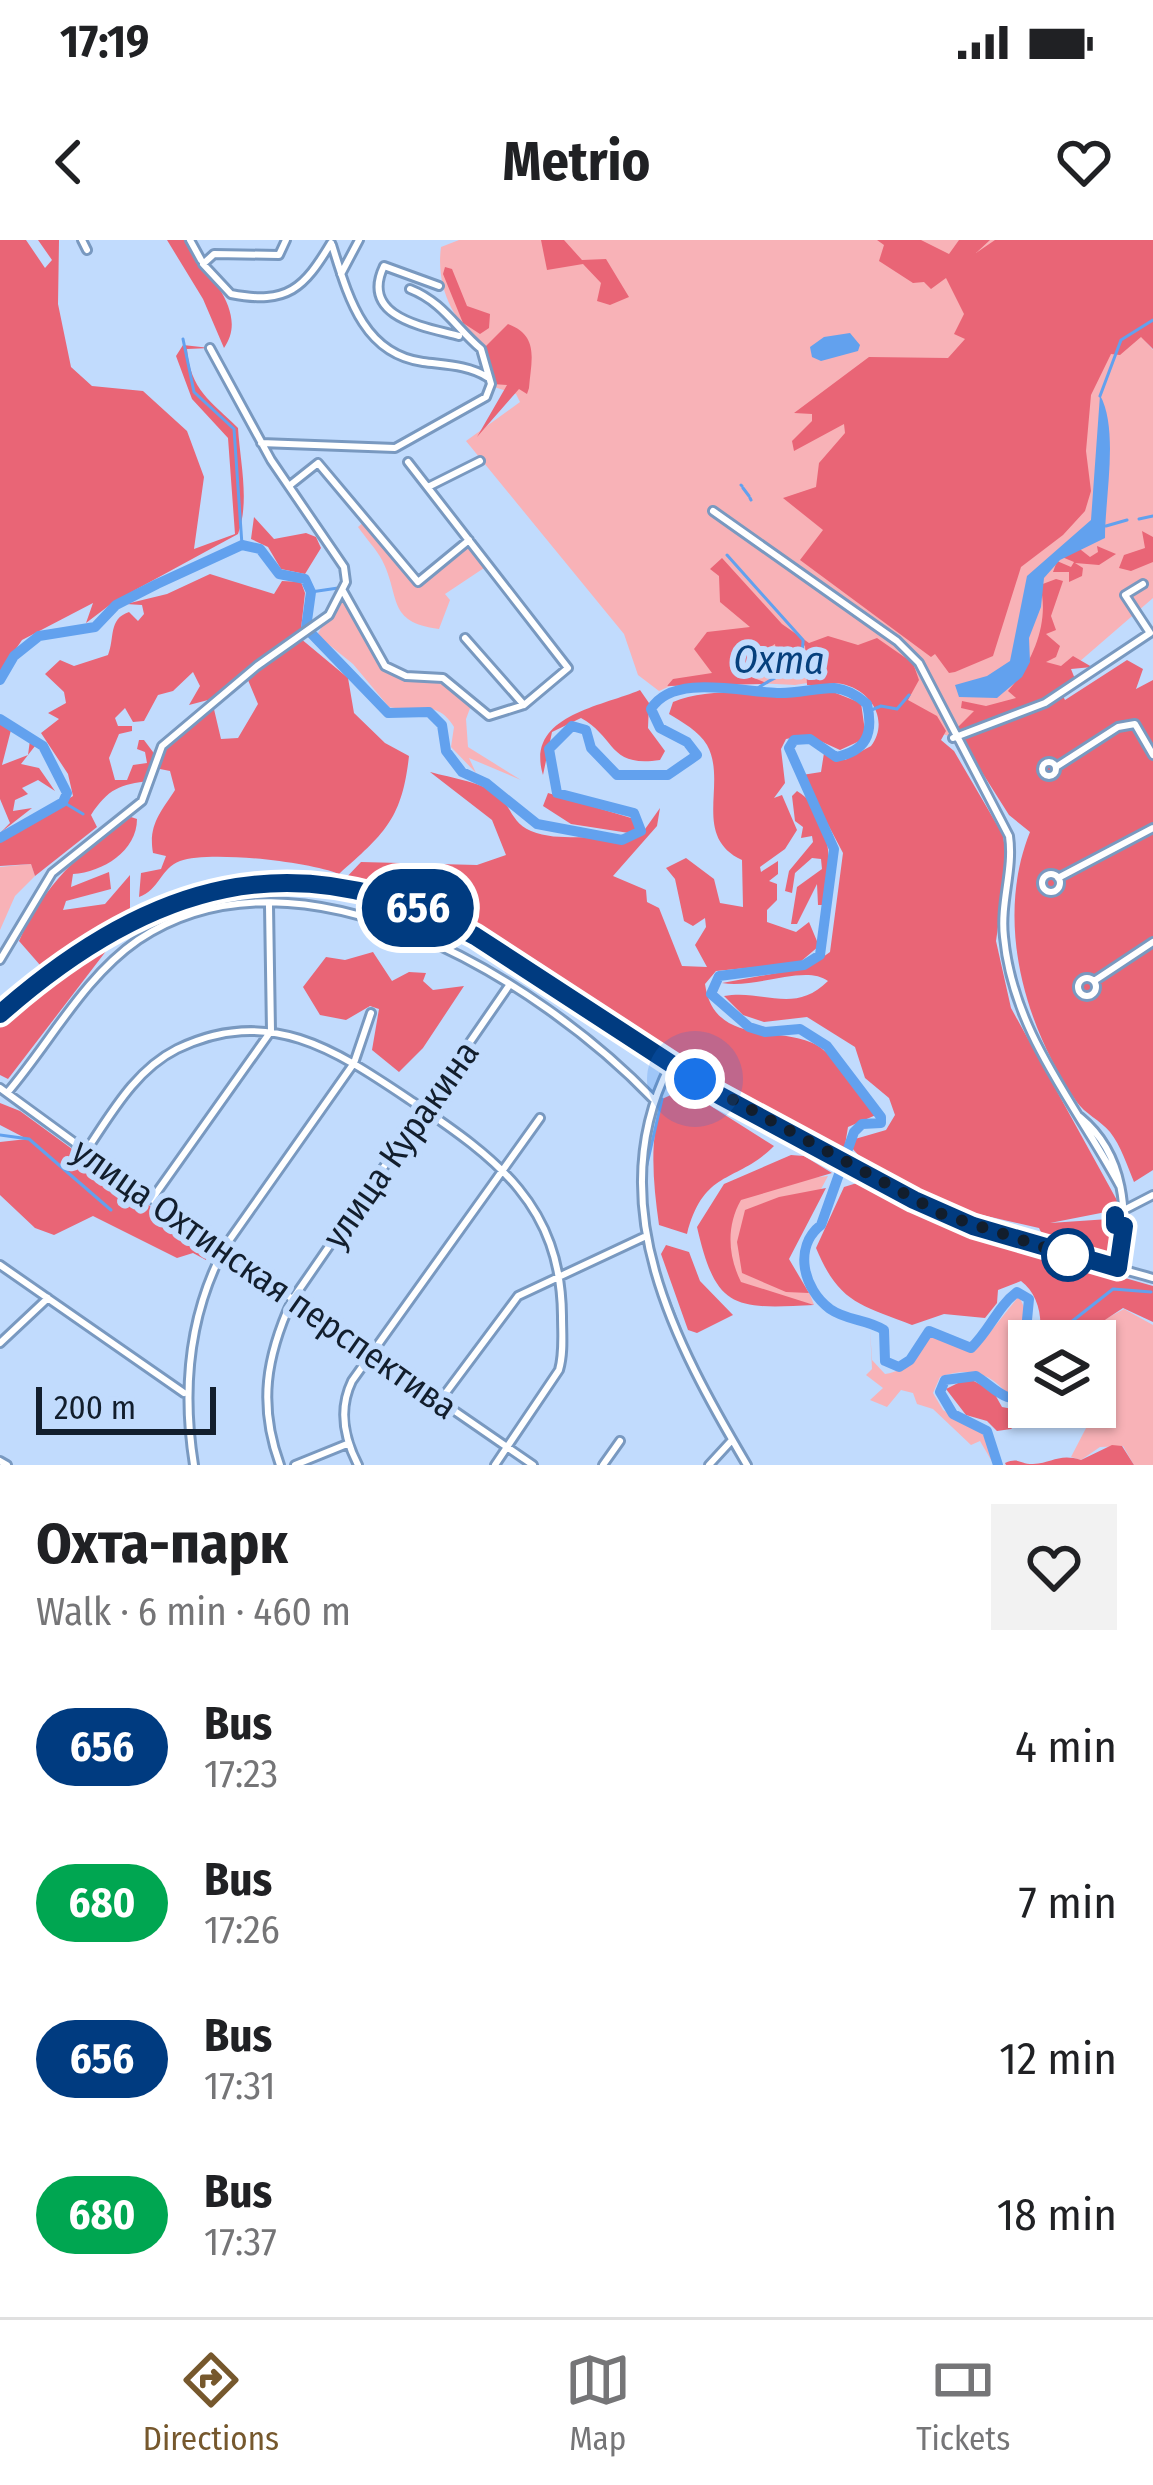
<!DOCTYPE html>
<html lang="en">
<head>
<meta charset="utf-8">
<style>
	body { margin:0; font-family:"Fira Sans Condensed",sans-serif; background:#f2f2f2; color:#202124; height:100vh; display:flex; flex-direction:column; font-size:45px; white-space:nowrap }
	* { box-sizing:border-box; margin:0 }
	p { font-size:39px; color:#757577 }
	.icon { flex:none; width:66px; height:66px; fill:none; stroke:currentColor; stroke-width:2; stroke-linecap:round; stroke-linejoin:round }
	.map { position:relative; height:1225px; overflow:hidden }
	.panel { display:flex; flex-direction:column; background:#fff; flex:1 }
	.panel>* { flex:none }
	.badge { padding:0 24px; border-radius:39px; font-size:42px; line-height:78px }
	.fabs { position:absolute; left:1008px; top:1080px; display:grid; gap:24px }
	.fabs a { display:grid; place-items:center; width:108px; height:108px; border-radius:0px; background:#fff; box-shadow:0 3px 9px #0004; font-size:60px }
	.scale { position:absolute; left:36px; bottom:30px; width:180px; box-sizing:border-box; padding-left:12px; border:6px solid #121e2d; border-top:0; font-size:33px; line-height:42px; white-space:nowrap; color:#121e2d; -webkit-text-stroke:9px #c1dbfd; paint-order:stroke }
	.you { position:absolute; width:60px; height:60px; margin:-30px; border:9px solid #fff; border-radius:50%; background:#1a73e8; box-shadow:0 0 0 18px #1a73e833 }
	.map>.badge { position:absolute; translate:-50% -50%; box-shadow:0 0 0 6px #fff }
	.round { display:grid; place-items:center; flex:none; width:126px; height:126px; border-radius:0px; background:#f2f2f2 }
	.head { display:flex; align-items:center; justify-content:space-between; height:204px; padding:0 36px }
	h1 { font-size:57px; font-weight:700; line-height:90px }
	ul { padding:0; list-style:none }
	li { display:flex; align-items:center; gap:36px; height:156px; padding:0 36px }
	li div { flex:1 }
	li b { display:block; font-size:45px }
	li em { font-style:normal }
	li .badge { min-width:132px; font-weight:700; text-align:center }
	.status { display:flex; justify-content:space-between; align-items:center; height:84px; padding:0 60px; background:#fff; direction:ltr }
	.status svg { height:33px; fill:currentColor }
	header { display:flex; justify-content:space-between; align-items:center; height:156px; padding:0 36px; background:#fff; font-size:54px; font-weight:700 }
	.tabs { display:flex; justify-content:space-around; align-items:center; height:168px; border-top:3px solid #e0e0e0; background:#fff; font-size:33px; color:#757577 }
	.tabs a { display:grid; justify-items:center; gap:6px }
	.tabs .active { color:#76582d }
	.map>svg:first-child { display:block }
	.green { fill:#f8b2b7 }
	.forest { fill:#e96576 }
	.water { fill:#62a1ee }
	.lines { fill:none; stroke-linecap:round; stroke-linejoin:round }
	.stream { stroke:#62a1ee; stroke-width:3 }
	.river { stroke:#62a1ee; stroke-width:10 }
	.minor-casing { stroke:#7999c0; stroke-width:12 }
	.minor { stroke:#fff; stroke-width:6 }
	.line-casing { stroke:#fff; stroke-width:27 }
	.line { stroke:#003b80; stroke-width:18 }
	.walk { stroke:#121e2d; stroke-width:12; stroke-dasharray:0 21.6 }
	.stop-dot { fill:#fff; stroke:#003b80; stroke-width:6 }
	.labels { text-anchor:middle; stroke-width:12; stroke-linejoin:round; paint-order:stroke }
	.street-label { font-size:36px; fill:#121e2d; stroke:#c1dbfd }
	.water-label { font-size:39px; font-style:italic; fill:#06407d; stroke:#c1dbfd }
</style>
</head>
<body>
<div class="status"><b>17:19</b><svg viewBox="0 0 49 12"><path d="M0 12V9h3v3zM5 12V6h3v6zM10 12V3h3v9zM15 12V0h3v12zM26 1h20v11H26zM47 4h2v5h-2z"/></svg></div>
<header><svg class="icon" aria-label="back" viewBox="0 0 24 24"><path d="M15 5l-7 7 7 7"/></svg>Metrio<svg class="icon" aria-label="heart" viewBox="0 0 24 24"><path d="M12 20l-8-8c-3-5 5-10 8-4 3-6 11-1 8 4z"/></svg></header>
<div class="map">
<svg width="1153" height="1225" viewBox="0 0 1153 1225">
	<rect width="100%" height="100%" fill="#c1dbfd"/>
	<path class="green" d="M459 0H1036L1082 26 1153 110V358L983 505 886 479 869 453 832 439 795 445 686 439 659 451 638 435 624 394 466 201 520 162 516 154 494 147 483 103C451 82 436 44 441 7Z
		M366 280 418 341 467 307 484 328 445 354 450 360 439 389C386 382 401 357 382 320 376 309 365 297 358 287Z
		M343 351 380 420 406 436 443 438 472 463 466 479 468 507 521 540 469 518 476 533 451 507 454 487C437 458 416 473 389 467L353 424 317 395Z
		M31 624 35 636 15 656 0 690V627Z
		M828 936 820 951 780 959 785 1048 809 1052 814 1065 740 1045C724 1017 722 986 739 957L791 940Z
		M1019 1056 1027 1074 1021 1101 1026 1151 1008 1155C990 1132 968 1127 940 1137L933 1153 943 1170 983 1194 994 1225 980 1201 971 1205 933 1169 917 1164 913 1153 901 1150 887 1167 870 1160 883 1148 866 1135 872 1129 870 1089 872 1120 885 1134C910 1130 917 1116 931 1095L975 1111Z
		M1124 1069 1153 1085V1225H1134L1123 1206 1100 1207 1081 1220 1071 1217 1099 1163 1091 1099 1100 1082Z"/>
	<path class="forest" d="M0 0H26L45 28 52 20 38 0H59L58 64 71 127 92 146 143 151 187 191 204 237 194 309 235 294 228 198 192 159 176 116 183 105 210 108 187 109C190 150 211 161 238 188 240 222 250 261 238 294L115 361 86 383 93 363 22 400 0 432Z
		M167 0H184C204 31 250 71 224 108L203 59Z
		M541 0H564L582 20 606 19 629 57 610 65 597 61 601 43 583 24 547 30Z
		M877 0H921L949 14 959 0H990L976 13 995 0H1153V109L1141 97 1120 115 1111 114 1091 155 1086 211 1091 251 1085 271 1063 295 1021 327 993 416 955 432 949 433 935 414 931 417 800 320 823 290 783 258 816 247 819 223 845 193 844 184 794 211 792 201 812 181V174L794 173 869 117 948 118 965 99 954 94 964 74 946 38 931 49 924 42 913 43 879 21 884 5Z
		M445 27 452 29 467 66 490 74 489 88 480 94 463 83 443 34Z
		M508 84C540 96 531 121 529 148L527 154 519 149 477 197 507 145 492 144 483 109Z
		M254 277 274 299 306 293 316 297 321 308 305 334 281 329 268 307 251 299Z
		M1142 291 1153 297V322L1131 331 1119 328 1124 315 1145 308Z
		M1076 306 1090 317 1098 312 1097 306 1116 314 1099 325 1075 323 1083 328 1082 336 1069 342V332H1053L1057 321 1071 327 1074 322 1062 317Z
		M722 318 782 384 809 403 828 396 858 405 877 398 913 423 919 440 908 460 937 476 946 491 941 500 954 511 1003 595 1007 624 996 701 1011 768 1119 964 1111 971 1050 983 1109 979 1119 994 1112 1014 1042 994 1039 988 956 969 861 918 851 907 855 899 886 890 895 875 889 858 865 838 855 807 807 777 764 782 743 775 724 756C764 749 794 775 828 741 805 724 757 749 722 743L809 727 830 712 843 613 802 535 821 532 824 513 845 520 871 506C889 482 873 453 846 445 833 441 820 447 807 445L805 405 790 427 777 419 775 404 734 430 769 444 667 446 673 439 712 433 694 409 707 392 750 387 720 362 719 336 710 329Z
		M210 334 274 354 282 341 301 342 305 353 300 398 348 438 354 473 385 503 409 516C402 579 385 593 339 634 309 622 210 610 180 621 161 628 159 650 139 657L141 633 161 629 166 616 153 613C148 585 161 572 175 550L170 531 155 528 166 507 213 465 221 499 238 498 258 464 245 433 208 460 189 465 200 446 193 432 173 451 158 455 144 481 133 482 125 468 115 478 118 486H132V491L119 494 109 518 115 540H127L133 525 147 523 145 512 137 509 139 500H144L156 516 150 541C120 544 108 549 91 575L97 587 35 636 31 624 0 626V602L73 556 68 534 41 493 59 479 48 473 66 463 64 452 45 434 60 420 74 426 108 415C115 398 108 379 129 372L138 381 144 374 142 365 126 364 167 354Z
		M1056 339 1063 341 1051 376 1056 390 1046 394 1060 406 1056 417 1046 422 1061 426 1073 416 1092 427 1071 429 1075 439 1062 454 1065 460 1127 420 1143 429 1136 449 1153 440V930L1134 942C1127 925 1121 906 1110 892 1100 880 1085 874 1076 861 1023 783 995 679 1030 592L1009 575 940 466 947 467 958 487 974 471 961 468 962 461 986 466 1016 458 1008 451C1033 422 1050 382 1040 345Z
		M640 450 649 463 648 488 665 511 660 520C608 528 616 497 581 478L552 492 543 535C525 476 600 467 640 450Z
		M833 452 861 463 866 498 840 510 807 495 786 499 781 509 785 543 774 558 782 555 797 590 785 609 760 627 761 632 778 621V634L769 641 777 644V660L767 670V682L796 692 809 682 819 706 799 723 716 731 705 744C714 810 788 783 821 808 842 824 859 854 876 875L848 887 844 911C716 859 610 762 491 693 447 668 392 653 343 641L361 622 477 625 506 615 492 580 430 532C451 538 485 542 501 558 512 570 513 583 531 591 560 603 592 592 622 602L643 592 660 568 657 586 613 636 646 650 647 662 659 668 682 726 707 727 695 705 706 687 705 678 693 686 684 681 675 639 666 628 686 618 714 639 720 663 743 667 742 620C691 596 728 543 707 505 699 491 682 482 669 474L673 462C715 444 784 457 833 452Z
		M0 482 11 490 2 525 28 515 30 500 35 506 21 524 39 528 55 551 38 540 22 548 28 554 15 560 13 571 32 568 0 593 10 583 0 559Z
		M797 551C833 573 832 629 825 665H818L817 644 797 684H791L797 647 822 629 821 619 812 618 795 633 792 653 785 651 789 631 813 602 812 596 801 598 803 587 795 581 792 556Z
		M548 553 631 578 638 588 629 593 571 584 543 566Z
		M131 577 137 579C137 611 103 632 73 634L71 647 109 632 111 649 66 661 63 670 105 664 130 635V674L40 725 19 701C45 644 79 612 131 577Z
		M113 702 8 839 0 835V787L33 757Z
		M373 712 392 741 409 732 426 733 423 741 433 750 464 746 423 808 399 832 372 810 379 769 370 766 346 780 320 775 303 747 326 717 345 720Z
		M684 849 774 906C736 944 704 928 687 994L659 985C653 942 649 901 662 859Z
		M0 863 20 871 209 1009 206 1020 193 1013 177 1018 93 976 54 995 35 988 0 955V902L27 899 0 885Z
		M791 915 804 916 832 933 741 960C726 986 728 1016 741 1042L814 1065C734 1069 716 1070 697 987L724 944Z
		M857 943 960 991 1153 1046V1082L1123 1068 1073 1101H1038C1044 1081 1039 1054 1021 1041L998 1050 997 1063 985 1078 944 1074 912 1085C859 1064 839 1063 816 1008L844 947Z
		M826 948 789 1019 809 1053 786 1052 742 1033 737 1002 745 970 779 957Z
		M666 1005 689 1012 700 1041 733 1075 697 1093 688 1090 661 1014Z
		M968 1138 993 1151 1002 1167 1018 1170 1029 1160V1167H1038L1011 1189 997 1191 987 1181 966 1175 946 1149Z
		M1112 1205 1122 1206 1134 1225H1006L1005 1223C1019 1217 1019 1224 1033 1224 1053 1223 1059 1213 1081 1220Z"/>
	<path class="water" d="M850 93 860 105 858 111 821 121 812 117 810 107 824 97Z
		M1100 155C1119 190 1105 256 1105 298L1060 320 1044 338 1041 367 1029 398 1030 422 1022 437 997 458 959 457 955 445 987 436 1010 421 1027 336 1091 280Z"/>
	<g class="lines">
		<path class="stream" d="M183 99 194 152 234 189 242 305
			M1100 156 1121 100 1153 80
			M741 245 742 246
			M743 248 749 256
			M750 258 751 260
			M1139 279 1153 276
			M1106 286 1127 280
			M727 315 803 400C804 435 773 433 753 452
			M311 352 338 348
			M869 471 881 466 897 469 909 455
			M63 562 83 574
			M0 895 29 899 111 970
			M645 933 662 859
			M664 1048 682 1094
			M1047 1101 1113 1049 1151 1052
			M1025 1112 1029 1110"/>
		<path class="river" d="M0 440 14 416 39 396 95 387 116 365 157 344 242 305 260 309 279 334 305 339 311 352 306 388 388 473 429 472 442 485 446 511 462 532 486 543 537 584 622 600 641 591 634 573 557 553 549 509 572 486 586 490 591 508 617 535H668L697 515 687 502 660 488 651 469C672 433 742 452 777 453 796 454 815 448 834 448 846 449 858 456 867 464 874 494 866 511 836 517L810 499 794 500 789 508 834 609 820 715 804 725 719 736 711 754 749 787 765 792 800 789 827 806 881 877V883L862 884 854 892 821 985C793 1007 803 1049 830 1069 847 1081 867 1079 884 1090L885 1121 899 1127 910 1120 929 1091 971 1108C990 1090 997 1067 1017 1052L1029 1059 1025 1101 1029 1138
			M0 479 43 506 67 553 63 562 0 598
			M998 1225 987 1191 953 1174 940 1152 945 1140 976 1136C994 1147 1008 1168 1029 1153"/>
		<defs>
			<path id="minor" d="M82 0 87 10
				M190 0 201 20
				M286 0 279 15 214 14 203 24 231 54C288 65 304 48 331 3
				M332 5C348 56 363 114 423 122 445 125 468 125 487 137
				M341 34 359 0
				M439 46 384 26C359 78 426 87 459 96
				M261 203 395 208 486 157 491 144 481 109C456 88 443 62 410 49
				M289 246 318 223 418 342 469 300
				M428 247 480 221
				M713 271 897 401 919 423 1009 596C1014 630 1000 662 1004 697 1013 793 1076 864 1120 946
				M343 351 385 426 406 436 443 438 489 476 524 465 568 428 408 222
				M465 398 524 465
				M953 498 1045 463 1150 393 1125 355 1143 344
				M1042 529a7 7 0 1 1 14 0a7 7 0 1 1-14 0Z
				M1056 527 1118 487 1135 484 1153 515
				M1042 643a9 9 0 1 1 18 0a9 9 0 1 1-18 0Z
				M1058 638 1153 588
				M0 720 52 633 142 561 162 506 257 426 329 375 346 342 344 327 271 220 210 108
				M1078 747a9 9 0 1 1 18 0a9 9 0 1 1-18 0Z
				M1094 741 1153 702
				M0 774C150 642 291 595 475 696 626 793 776 901 942 974 1009 1003 1083 1018 1153 1038
				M670 825C599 963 676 1105 747 1225
				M0 848 223 1011 533 1225
				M7 853C50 803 83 738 138 700 300 591 540 741 653 859
				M1080 877C1125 914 1130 975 1118 1028
				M86 911C111 874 135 830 177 809 270 764 337 811 413 862 497 919 561 965 562 1076 562 1094 564 1113 559 1130L495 1225
				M152 959 271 791 269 666
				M1124 970 1153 955
				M0 1025 184 1153
				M0 1103 48 1058
				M439 1162 518 1056 644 997
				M0 1221 7 1225
				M194 1225C182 1150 189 1073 226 1005L354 823 371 773
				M280 1225C258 1165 266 1117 292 1060L508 747
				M295 1225 347 1204
				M358 1225C344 1198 338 1170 352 1141L540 878
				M603 1225 620 1201
				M709 1225 732 1200"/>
		</defs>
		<use href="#minor" class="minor-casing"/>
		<use href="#minor" class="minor"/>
	</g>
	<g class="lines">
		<defs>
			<path id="line" d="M0 774C147 644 295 597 475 696L719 855 914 960 973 986 1118 1028 1124 986 1115 985V975"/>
		</defs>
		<use href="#line" class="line-casing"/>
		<use href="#line" class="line"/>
		<path class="walk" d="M695 839 942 974 1068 1015"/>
	</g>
	<circle class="stop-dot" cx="1068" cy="1015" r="24"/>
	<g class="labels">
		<g class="street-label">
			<text transform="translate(400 904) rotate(-55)" y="13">улица Куракина</text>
			<text transform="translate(265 1038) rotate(35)" y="13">улица Охтинская перспектива</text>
		</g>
		<g class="water-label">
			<text transform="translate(779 419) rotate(1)" y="14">Охта</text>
		</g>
	</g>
</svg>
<div class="fabs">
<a><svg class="icon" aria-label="layers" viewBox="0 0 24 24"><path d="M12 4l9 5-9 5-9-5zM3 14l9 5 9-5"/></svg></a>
</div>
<div class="scale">200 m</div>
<div class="you" style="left:695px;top:839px"></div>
<b class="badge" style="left:418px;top:668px;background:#003b80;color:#fff">656</b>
</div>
<section class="panel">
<div class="head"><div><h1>Охта-парк</h1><p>Walk · 6 min · 460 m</p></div><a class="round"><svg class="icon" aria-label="heart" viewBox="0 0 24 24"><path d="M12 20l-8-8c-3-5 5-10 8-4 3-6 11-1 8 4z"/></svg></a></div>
<ul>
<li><span class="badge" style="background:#003b80;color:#fff">656</span><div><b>Bus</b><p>17:23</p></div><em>4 min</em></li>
<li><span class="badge" style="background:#00a651;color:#fff">680</span><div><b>Bus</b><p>17:26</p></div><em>7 min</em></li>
<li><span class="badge" style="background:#003b80;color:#fff">656</span><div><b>Bus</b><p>17:31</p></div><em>12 min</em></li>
<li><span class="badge" style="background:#00a651;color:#fff">680</span><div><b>Bus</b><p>17:37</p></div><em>18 min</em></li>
</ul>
</section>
<nav class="tabs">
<a class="active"><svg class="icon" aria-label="directions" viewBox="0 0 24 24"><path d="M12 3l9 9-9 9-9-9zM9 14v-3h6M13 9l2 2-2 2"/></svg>Directions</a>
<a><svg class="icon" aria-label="map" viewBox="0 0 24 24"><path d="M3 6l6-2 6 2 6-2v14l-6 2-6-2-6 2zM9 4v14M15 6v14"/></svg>Map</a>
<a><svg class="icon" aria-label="tickets" viewBox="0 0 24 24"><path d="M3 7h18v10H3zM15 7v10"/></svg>Tickets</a>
</nav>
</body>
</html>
